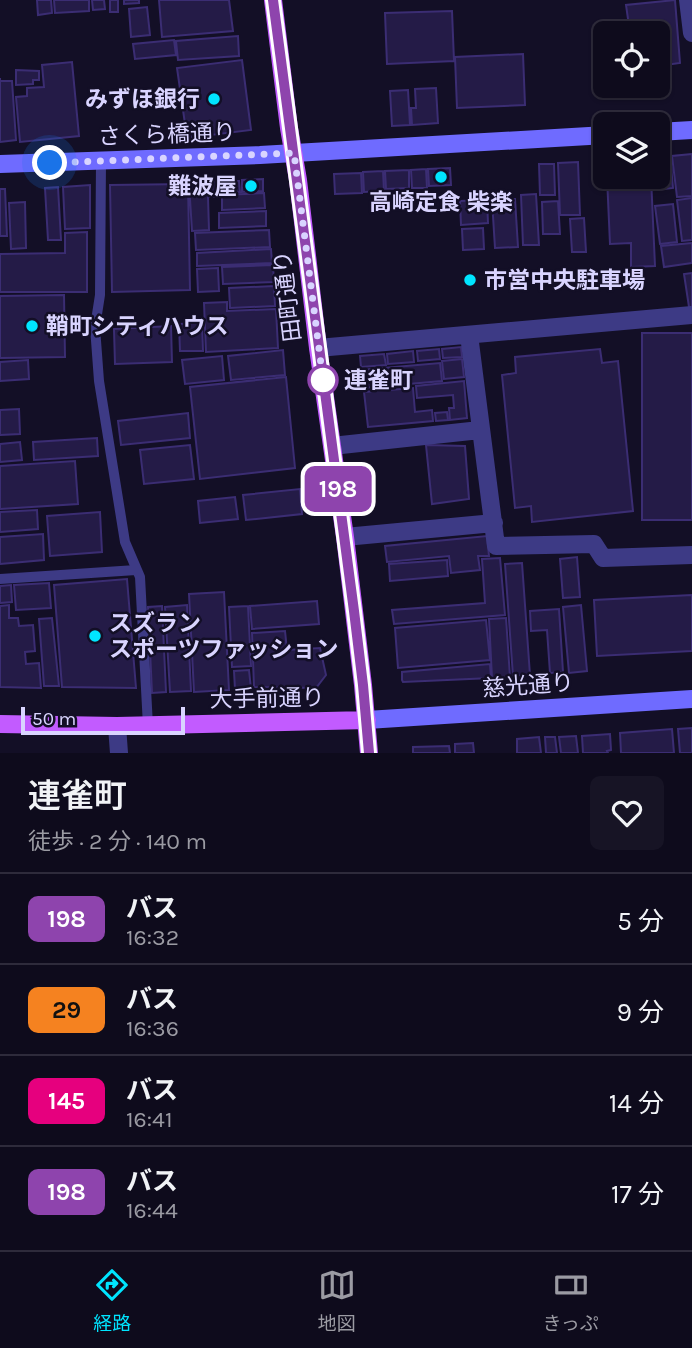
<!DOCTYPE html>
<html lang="ja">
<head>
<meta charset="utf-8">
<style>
	body { margin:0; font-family:Karla,"Noto Sans JP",sans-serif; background:#171425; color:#f1f3f6; height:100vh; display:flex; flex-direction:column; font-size:26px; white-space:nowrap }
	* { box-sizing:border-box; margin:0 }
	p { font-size:23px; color:#9b9ba3 }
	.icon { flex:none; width:38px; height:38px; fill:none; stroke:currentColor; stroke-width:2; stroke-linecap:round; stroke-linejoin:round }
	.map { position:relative; height:753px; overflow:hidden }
	.details { display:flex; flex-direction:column; background:#0e0b1c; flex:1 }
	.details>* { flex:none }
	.badge { padding:0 14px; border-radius:10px; font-size:24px; line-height:46px }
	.buttons { position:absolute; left:593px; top:21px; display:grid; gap:14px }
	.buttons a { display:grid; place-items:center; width:77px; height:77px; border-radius:10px; background:#0e0b1c; box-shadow:0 2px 5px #0004,0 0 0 2px #2e2b3b; font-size:35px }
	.scale { position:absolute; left:21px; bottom:18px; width:164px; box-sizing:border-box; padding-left:7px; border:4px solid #d9d4ff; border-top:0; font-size:19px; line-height:24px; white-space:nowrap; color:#d9d4ff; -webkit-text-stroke:5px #130f26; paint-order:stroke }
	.you { position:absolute; width:35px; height:35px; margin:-18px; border:5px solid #fff; border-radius:50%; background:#1a73e8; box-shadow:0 0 0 10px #1a73e833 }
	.map>.badge { position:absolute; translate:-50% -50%; box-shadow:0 0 0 4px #fff }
	.round { display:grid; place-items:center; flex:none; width:74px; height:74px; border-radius:10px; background:#171425 }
	.overview { display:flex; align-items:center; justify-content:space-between; height:119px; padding:0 28px }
	h1 { font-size:33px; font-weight:600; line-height:52px }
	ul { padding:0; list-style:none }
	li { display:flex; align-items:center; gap:21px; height:91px; padding:0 28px; border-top:2px solid #2e2b3b }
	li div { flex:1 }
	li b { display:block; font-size:26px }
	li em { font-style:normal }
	li .badge { min-width:77px; font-weight:700; text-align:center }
	.dock { display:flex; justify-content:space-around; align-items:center; height:98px; border-top:2px solid #2e2b3b; background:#0e0b1c; font-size:19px; color:#9b9ba3 }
	.dock a { display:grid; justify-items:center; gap:4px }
	.dock .current { color:#00e5ff }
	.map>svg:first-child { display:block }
	.building { fill:#241b47; stroke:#3b2d73; stroke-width:2 }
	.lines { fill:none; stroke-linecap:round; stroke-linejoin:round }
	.lane { stroke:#3d3a85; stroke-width:10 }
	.street { stroke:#3d3a85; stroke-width:18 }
	.secondary { stroke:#6f6bff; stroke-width:18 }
	.primary { stroke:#c25bff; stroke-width:18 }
	.line-casing { stroke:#fff; stroke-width:16 }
	.line { stroke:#8e44ad; stroke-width:10 }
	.walk { stroke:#d9d4ff; stroke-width:7; stroke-dasharray:0 12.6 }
	.poi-dot { fill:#00e5ff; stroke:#130f26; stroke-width:2.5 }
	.stop-dot { fill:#fff; stroke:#8e44ad; stroke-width:3.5 }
	.labels { text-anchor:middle; stroke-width:5; stroke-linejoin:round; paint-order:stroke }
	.poi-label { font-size:23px; font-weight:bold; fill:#d9d4ff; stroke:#130f26; text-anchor:start }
	.street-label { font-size:23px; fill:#d9d4ff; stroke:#130f26 }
	.stop-label { font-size:23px; font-weight:bold; fill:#d9d4ff; stroke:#130f26; text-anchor:start }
</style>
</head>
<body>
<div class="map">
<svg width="692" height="753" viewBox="0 0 692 753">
	<rect width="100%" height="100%" fill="#130f26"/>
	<path class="building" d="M37 0H51L52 13 38 15Z
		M54 0H89V11L55 13Z
		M92 0H104L105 9 93 10Z
		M110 0H118V12H110Z
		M124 0H139V3L124 4Z
		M159 0H229L233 31 162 37Z
		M675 0 680 63 658 66V33H630L626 5Z
		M147 7 150 35 131 37 129 9Z
		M452 11 454 61 387 64 385 13Z
		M238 36 239 56 178 60 176 41Z
		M174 40 176 55 135 59 133 44Z
		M523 54 525 105 457 108 455 57Z
		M242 60 251 130 187 138 177 68Z
		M72 62 79 136 20 142 16 97 27 96V88L44 87 42 65Z
		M16 70 39 71V80H33V84L16 85Z
		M0 78V81H12L16 140 0 142Z
		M436 88 438 123 412 125 411 108H416L415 89Z
		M408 90 410 125 392 126 390 91Z
		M692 154V196L677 197 672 156Z
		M670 155 673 188 657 190 656 177H658V156Z
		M578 162 580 215H560L558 163Z
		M539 164H554L555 195H540Z
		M450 168 451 185 429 186 428 169Z
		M426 169 427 188H412L411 170Z
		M409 170V188L386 189 385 171Z
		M383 171 384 191 364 192 363 172Z
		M361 173 362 193 335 194 334 174Z
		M607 177H651L655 266 631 267V243L610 244Z
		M263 179V191L242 192V180Z
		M218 181 219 196 208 197 209 230 192 231 189 183Z
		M221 181H239L240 192 221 193Z
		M188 184 190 290 112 292 110 185Z
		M90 185V228L65 229 63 187Z
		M58 187 61 240H48L45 188Z
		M0 189H5L7 236H0Z
		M264 193 265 208 222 210V195Z
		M536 194 539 245H523L521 195Z
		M692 198V240L682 241 677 200Z
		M515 199 518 247 495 248 492 200Z
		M487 200 488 223 461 225 460 201Z
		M558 201 560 234H543L542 202Z
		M25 202 26 248 11 249 9 203Z
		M673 204 677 242 660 244 655 206Z
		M266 211V226L219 228V213Z
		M584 218 586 252H572L570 219Z
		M483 228 484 249 463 250 462 229Z
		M269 230 270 247 196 250 195 233Z
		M87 232V292H0V254L65 253V233Z
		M692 243V263L664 267 661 246Z
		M271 249 272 263 197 266V253Z
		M273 265 274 282 223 284 222 267Z
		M218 268 219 291 198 292 197 269Z
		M692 273V307H689L684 274Z
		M274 286 275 306 230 308 229 288Z
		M64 295 65 357 0 358V296Z
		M227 302V311L276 309 278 348 206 352 204 303Z
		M202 323 203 351H180L179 324Z
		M171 326 172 362 115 364 114 329Z
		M642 333H692V520H642Z
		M461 347 462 357 443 358 442 349Z
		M439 349 440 359 418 361 417 351Z
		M600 349 602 363 618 361 633 511 532 522 531 506 515 508 502 375 516 373 515 357Z
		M283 350 285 375 231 380 228 356Z
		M413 351 414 362 388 364 387 354Z
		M384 354 386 365 361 367 360 356Z
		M222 356 224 380 185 384 182 360Z
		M462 359 464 377 444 379 442 361Z
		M28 360 29 379 0 381V362Z
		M440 363 442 381 363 388 361 370Z
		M286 377 295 468 200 479 190 387Z
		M464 381 467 418 450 420 449 408H454L453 395 417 398 416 386Z
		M413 388 415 412 432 410 433 421 368 427 364 392Z
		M19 409 20 434 0 435V410Z
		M447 412 448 420 436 421 435 413Z
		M188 413 190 438 121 445 118 421Z
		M97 438 98 456 34 460 33 442Z
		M20 442 22 460 0 462V444Z
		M190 445 194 479 144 484 140 450Z
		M426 445 465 446 469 499 432 504Z
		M75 461 78 504 0 509V466Z
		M300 489 302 514 246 520 243 495Z
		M235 497 238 519 200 523 198 501Z
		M37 510 38 529 0 532V512Z
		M100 512 102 552 50 556 47 516Z
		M43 534 44 560 0 564V537Z
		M487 536 489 556H478L480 570 451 573 449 556 387 562 385 546Z
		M577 557 580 597 563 598 560 559Z
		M500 558 505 615 394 624 392 610 485 603 482 559Z
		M447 560 448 576 390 581 389 564Z
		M522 563 530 675 513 676 505 564Z
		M127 579 136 688 62 687 54 585Z
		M49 583 51 608 16 610 14 585Z
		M11 585 12 602 0 603V586Z
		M224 592 229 690 194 692 189 594Z
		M692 595V651L597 656 594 600Z
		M317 601 319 624 252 629 250 606Z
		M9 605V618H18L19 626 33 625 35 651 25 652 26 664 39 663 41 688 0 687V606Z
		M187 605 191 691 170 692 165 607Z
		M581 605 587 671 569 673 563 607Z
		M162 606 166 692 152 693 148 607Z
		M248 606 251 666 232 667 229 607Z
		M559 609 563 672 550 673 547 630 531 631 530 611Z
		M52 618 59 686H44L39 619Z
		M506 618 510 677 492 678 489 619Z
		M486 620 490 660 398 668 395 628Z
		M285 631 287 650 320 648 326 675 316 688 254 687 252 633Z
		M490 664 491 678 403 682 402 680V672Z
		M249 670 251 689H235L234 671Z
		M692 728V753H680L678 729Z
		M672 729 674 753H621L620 733Z
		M610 734 611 750 607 751 608 753H583L582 736Z
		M576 736 578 753H561L559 737Z
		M539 737 541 753H517V739Z
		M545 737H555L557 753H546Z
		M473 743 474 753H455V744Z
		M449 746 450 753H413V747Z"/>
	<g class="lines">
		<path class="lane" d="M101 161 100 295 95 327 99 381 125 542 140 577 148 726
			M0 579 136 570"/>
		<path class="street" d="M688 0 692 33
			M469 335 496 546 594 544 603 558 692 555
			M318 348 692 315
			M332 446 480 430
			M345 537 494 523
			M117 726 119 753"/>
		<path class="secondary" d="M658 132 692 130
			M0 164 260 155 606 135
			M367 720 692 699"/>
		<path class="primary" d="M273 0 289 128 298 180 318 348 345 537 363 685 369 753
			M0 724 117 726 367 720"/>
	</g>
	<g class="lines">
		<defs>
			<path id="line" d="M273 0 354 611 363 685 369 753"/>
		</defs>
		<use href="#line" class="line-casing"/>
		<use href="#line" class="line"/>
		<path class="walk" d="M50 163 294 153 323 380"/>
	</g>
	<g class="poi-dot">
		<circle cx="214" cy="99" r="7"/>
		<circle cx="441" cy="177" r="7"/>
		<circle cx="251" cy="186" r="7"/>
		<circle cx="470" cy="280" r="7"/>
		<circle cx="32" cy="326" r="7"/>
		<circle cx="95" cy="636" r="7"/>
	</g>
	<circle class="stop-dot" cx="323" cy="380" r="14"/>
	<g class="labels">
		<g class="poi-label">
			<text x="200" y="107" text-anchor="end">みずほ銀行</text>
			<text x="237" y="194" text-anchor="end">難波屋</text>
			<text x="441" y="210" text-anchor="middle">高崎定食 柴楽</text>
			<text x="484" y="288">市営中央駐車場</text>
			<text x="46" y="334">鞘町シティハウス</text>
			<text x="109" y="631">スズラン<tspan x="109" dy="26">スポーツファッション</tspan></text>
		</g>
		<g class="street-label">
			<text transform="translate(167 134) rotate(-2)" y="8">さくら橋通り</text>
			<text transform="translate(287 296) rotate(-97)" y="8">田町通り</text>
			<text transform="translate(528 685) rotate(-4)" y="8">慈光通り</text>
			<text transform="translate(267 698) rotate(-1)" y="8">大手前通り</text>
		</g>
		<g class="stop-label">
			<text x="344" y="388">連雀町</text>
		</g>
	</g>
</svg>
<div class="buttons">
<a><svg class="icon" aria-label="locate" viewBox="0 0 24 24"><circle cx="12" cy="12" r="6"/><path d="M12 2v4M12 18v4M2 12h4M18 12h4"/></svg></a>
<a><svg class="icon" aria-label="layers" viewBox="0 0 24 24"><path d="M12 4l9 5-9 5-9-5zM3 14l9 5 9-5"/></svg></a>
</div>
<div class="scale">50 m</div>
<div class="you" style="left:50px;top:163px"></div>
<b class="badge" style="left:338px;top:489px;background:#8e44ad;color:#fff">198</b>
</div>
<section class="details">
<div class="overview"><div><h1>連雀町</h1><p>徒歩 · 2 分 · 140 m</p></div><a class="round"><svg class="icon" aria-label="heart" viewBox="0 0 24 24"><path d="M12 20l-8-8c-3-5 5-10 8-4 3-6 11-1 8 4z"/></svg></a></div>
<ul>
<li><span class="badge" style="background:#8e44ad;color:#fff">198</span><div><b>バス</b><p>16:32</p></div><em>5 分</em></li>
<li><span class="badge" style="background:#f58220;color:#111">29</span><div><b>バス</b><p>16:36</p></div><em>9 分</em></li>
<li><span class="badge" style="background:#e6007e;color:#fff">145</span><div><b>バス</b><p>16:41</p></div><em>14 分</em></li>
<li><span class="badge" style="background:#8e44ad;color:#fff">198</span><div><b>バス</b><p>16:44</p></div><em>17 分</em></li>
</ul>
</section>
<nav class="dock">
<a class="current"><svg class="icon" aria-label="directions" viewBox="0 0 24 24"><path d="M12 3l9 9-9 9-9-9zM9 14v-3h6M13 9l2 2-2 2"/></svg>経路</a>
<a><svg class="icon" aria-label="map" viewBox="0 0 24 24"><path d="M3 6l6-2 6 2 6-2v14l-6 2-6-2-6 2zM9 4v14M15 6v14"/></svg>地図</a>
<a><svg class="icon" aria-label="tickets" viewBox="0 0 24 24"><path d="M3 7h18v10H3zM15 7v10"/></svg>きっぷ</a>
</nav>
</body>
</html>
